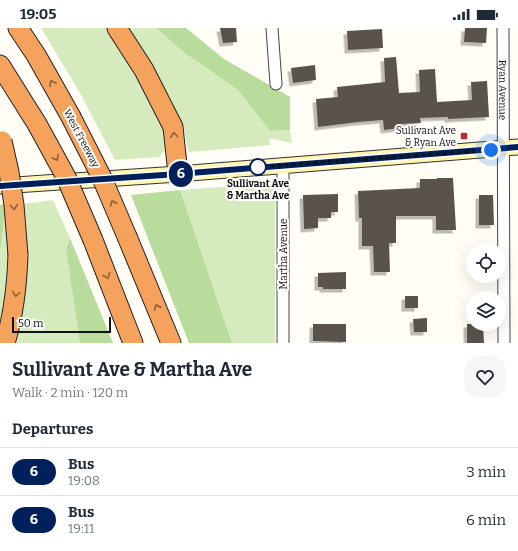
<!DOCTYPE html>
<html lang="en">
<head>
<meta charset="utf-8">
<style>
	body { margin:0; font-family:Bitter,serif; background:#f6f6f7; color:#1f2937; height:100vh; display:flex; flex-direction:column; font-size:15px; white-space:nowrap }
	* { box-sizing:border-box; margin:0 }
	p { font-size:13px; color:#747a83 }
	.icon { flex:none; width:22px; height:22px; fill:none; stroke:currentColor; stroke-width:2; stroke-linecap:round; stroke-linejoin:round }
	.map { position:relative; height:315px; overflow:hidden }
	.panel { display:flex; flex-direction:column; background:#fff; flex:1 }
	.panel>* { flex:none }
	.badge { padding:0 8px; border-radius:13px; font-size:14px; line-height:26px }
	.controls { position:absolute; left:466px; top:215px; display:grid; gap:8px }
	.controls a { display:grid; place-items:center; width:40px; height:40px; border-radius:50%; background:#fff; box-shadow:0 4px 16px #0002; font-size:20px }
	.scale { position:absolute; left:12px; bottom:10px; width:99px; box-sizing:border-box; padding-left:4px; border:2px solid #111; border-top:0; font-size:11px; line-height:14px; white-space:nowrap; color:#111; -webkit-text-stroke:3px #fff; paint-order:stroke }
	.you { position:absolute; width:20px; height:20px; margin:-10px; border:3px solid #fff; border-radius:50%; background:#1a73e8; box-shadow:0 0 0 6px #1a73e833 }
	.map>.badge { position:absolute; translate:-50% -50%; box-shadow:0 0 0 2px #fff }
	h2 { padding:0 12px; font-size:15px; line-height:36px }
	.round { display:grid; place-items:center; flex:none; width:42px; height:42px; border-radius:16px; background:#f6f6f7 }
	.headline { display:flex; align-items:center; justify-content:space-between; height:68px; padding:0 12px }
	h1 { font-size:19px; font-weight:700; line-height:30px }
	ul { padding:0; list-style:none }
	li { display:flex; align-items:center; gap:12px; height:48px; padding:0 12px; border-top:1px solid #e0e1e3 }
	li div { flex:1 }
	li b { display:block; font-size:15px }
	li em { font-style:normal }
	li .badge { min-width:44px; font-weight:700; text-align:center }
	.status { display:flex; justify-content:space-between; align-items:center; height:28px; padding:0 20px; background:#fff; direction:ltr }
	.status svg { height:11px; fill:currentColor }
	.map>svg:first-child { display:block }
	.green { fill:#d5ebbd }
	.forest { fill:#b9dc9c }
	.building { fill:#5a524d; filter:url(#shadow) }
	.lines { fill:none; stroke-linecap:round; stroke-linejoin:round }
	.minor-casing { stroke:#444; stroke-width:13 }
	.secondary-casing { stroke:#333; stroke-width:17 }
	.motorway-casing { stroke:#222; stroke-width:21 }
	.minor { stroke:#fff; stroke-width:11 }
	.secondary { stroke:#fff6b0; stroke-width:15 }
	.motorway { stroke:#f5a25d; stroke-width:19 }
	.motorway-bridge-casing { stroke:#222; stroke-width:21; stroke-linecap:butt }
	.motorway-bridge { stroke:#f5a25d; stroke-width:19 }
	.oneway { stroke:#8e613b }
	.line-casing { stroke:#fff; stroke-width:9 }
	.line { stroke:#00205b; stroke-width:6 }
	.walk { stroke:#111; stroke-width:4; stroke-dasharray:0 7.2 }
	.poi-dot { fill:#c4262e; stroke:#fff; stroke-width:1.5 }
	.stop-dot { fill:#fff; stroke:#00205b; stroke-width:2 }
	.labels { text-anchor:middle; stroke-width:4; stroke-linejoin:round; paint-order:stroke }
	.street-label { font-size:10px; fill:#111; stroke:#fff }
	.poi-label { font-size:10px; fill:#111; stroke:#fff; text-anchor:end }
	.stop-label { font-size:10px; font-weight:bold; fill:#111; stroke:#fff }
</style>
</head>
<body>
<div class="status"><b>19:05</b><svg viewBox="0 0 49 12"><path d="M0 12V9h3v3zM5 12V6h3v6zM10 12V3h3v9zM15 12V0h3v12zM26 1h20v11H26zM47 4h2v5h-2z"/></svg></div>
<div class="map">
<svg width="518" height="315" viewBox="0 0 518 315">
	<defs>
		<filter id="shadow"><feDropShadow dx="-3.5" dy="3.5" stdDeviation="0" flood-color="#0004"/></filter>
	</defs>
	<rect width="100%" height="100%" fill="#fffdf5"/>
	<path class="green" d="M41 0H107L155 75 164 91 167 123H164L159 129 115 132 80 65Z
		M130 0H156L186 26 238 62 270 103 290 102 292 115 269 110 270 117 189 124 183 99 171 72Z
		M275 155V315H232L180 162Z
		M53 172 70 210 66 222 80 315H13L26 219 24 176Z
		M6 176 10 232 7 269 0 297V225Z"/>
	<path class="forest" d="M156 0H186L224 31 290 69V102L270 103 238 62 186 26Z
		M180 162 232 315H189L131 167Z
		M6 176 0 225V177Z
		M70 210 113 315H80L66 222Z"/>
	<path class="building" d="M220 0H236L237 14 223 15Z
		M465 0H487L486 15 464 14Z
		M382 1 383 20 348 22 347 3Z
		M396 29 399 65 420 64 419 42 435 41 437 74 472 72 471 54 487 53 489 89 448 91V89L420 90 421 95 400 96V100L384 102 383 92 358 94 318 99 316 71 338 69 337 59 385 54 384 30Z
		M315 37 316 52 293 55 291 40Z
		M437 150H453L456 202H436V188H396V215H389L390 244H374L373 218H362V190H359L358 163 420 160V151H437Z
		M338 166V184H331V190H318V200L304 201 303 167Z
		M479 167H493L494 197H479Z
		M346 244V261H323V259H318V245Z
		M405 268H418V280H405Z
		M427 290V304H414L413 291Z
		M313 296H346V314L313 313Z
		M467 296H483L484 315H467Z"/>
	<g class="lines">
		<defs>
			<g id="minor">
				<path d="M272 0 276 56"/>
				<path id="s1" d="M503 0 504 315"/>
				<path d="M283 315V137"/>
			</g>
			<path id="secondary" d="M0 158 178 146 518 119"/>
			<path id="motorway" d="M18 0 36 27 71 89
				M117 0 144 42 173 99 178 146
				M0 37 37 96
				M128 211 171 315
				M93 212 133 315
				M5 315C14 286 17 257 18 227"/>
		</defs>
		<use href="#minor" class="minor-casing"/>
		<use href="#secondary" class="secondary-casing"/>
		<use href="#motorway" class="motorway-casing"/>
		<use href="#minor" class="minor"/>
		<use href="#secondary" class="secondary"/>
		<use href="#motorway" class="motorway"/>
		<defs>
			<path id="motorway-bridge" d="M71 89 102 150 128 211
				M37 96 66 149 93 212
				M2 113 9 144 14 177 18 227"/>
		</defs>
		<use href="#motorway-bridge" class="motorway-bridge-casing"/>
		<use href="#motorway-bridge" class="motorway-bridge"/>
	</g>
	<defs><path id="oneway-chevron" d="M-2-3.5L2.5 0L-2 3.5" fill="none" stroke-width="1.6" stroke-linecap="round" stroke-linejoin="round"/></defs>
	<g class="oneway">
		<use href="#oneway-chevron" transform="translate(52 55) rotate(-119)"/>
		<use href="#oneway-chevron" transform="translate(174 107) rotate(-95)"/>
		<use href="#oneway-chevron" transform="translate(56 130) rotate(62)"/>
		<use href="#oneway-chevron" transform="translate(113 175) rotate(-113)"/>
		<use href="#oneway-chevron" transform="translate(14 179) rotate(84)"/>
		<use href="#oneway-chevron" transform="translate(107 248) rotate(69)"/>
		<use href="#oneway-chevron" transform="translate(16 266) rotate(98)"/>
		<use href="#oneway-chevron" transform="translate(157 279) rotate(-113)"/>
	</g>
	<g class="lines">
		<defs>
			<path id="line" d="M0 158 178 146 518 119"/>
		</defs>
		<use href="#line" class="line-casing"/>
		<use href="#line" class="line"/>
		<path class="walk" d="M258 139 491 122"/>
	</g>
	<rect class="poi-dot" x="460" y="104" width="8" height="8" rx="2"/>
	<circle class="stop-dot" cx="258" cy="139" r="8"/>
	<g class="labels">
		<g class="street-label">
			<text dy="4" stroke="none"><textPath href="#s1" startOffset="62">Ryan Avenue</textPath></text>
			<text transform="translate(82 110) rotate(62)" y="4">West Freeway</text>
			<text transform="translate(283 226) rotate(-90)" y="4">Martha Avenue</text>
		</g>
		<g class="poi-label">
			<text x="456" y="106">Sullivant Ave<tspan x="456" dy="12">&amp; Ryan Ave</tspan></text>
		</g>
		<g class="stop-label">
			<text x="258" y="159">Sullivant Ave<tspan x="258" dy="12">&amp; Martha Ave</tspan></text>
		</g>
	</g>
</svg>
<div class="controls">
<a><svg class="icon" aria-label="locate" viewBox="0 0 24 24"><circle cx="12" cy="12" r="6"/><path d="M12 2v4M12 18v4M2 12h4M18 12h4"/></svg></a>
<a><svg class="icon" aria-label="layers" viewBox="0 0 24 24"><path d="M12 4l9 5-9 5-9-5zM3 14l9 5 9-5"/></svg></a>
</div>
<div class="scale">50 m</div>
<div class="you" style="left:491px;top:122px"></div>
<b class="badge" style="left:181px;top:146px;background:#00205b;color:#fff">6</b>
</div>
<section class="panel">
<div class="headline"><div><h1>Sullivant Ave &amp; Martha Ave</h1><p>Walk · 2 min · 120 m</p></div><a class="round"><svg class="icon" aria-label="heart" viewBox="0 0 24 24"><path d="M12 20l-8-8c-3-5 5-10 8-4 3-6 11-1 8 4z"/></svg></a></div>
<h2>Departures</h2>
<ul>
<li><span class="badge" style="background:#00205b;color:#fff">6</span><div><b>Bus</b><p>19:08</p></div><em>3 min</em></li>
<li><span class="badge" style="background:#00205b;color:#fff">6</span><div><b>Bus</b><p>19:11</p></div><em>6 min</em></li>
</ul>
</section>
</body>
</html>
